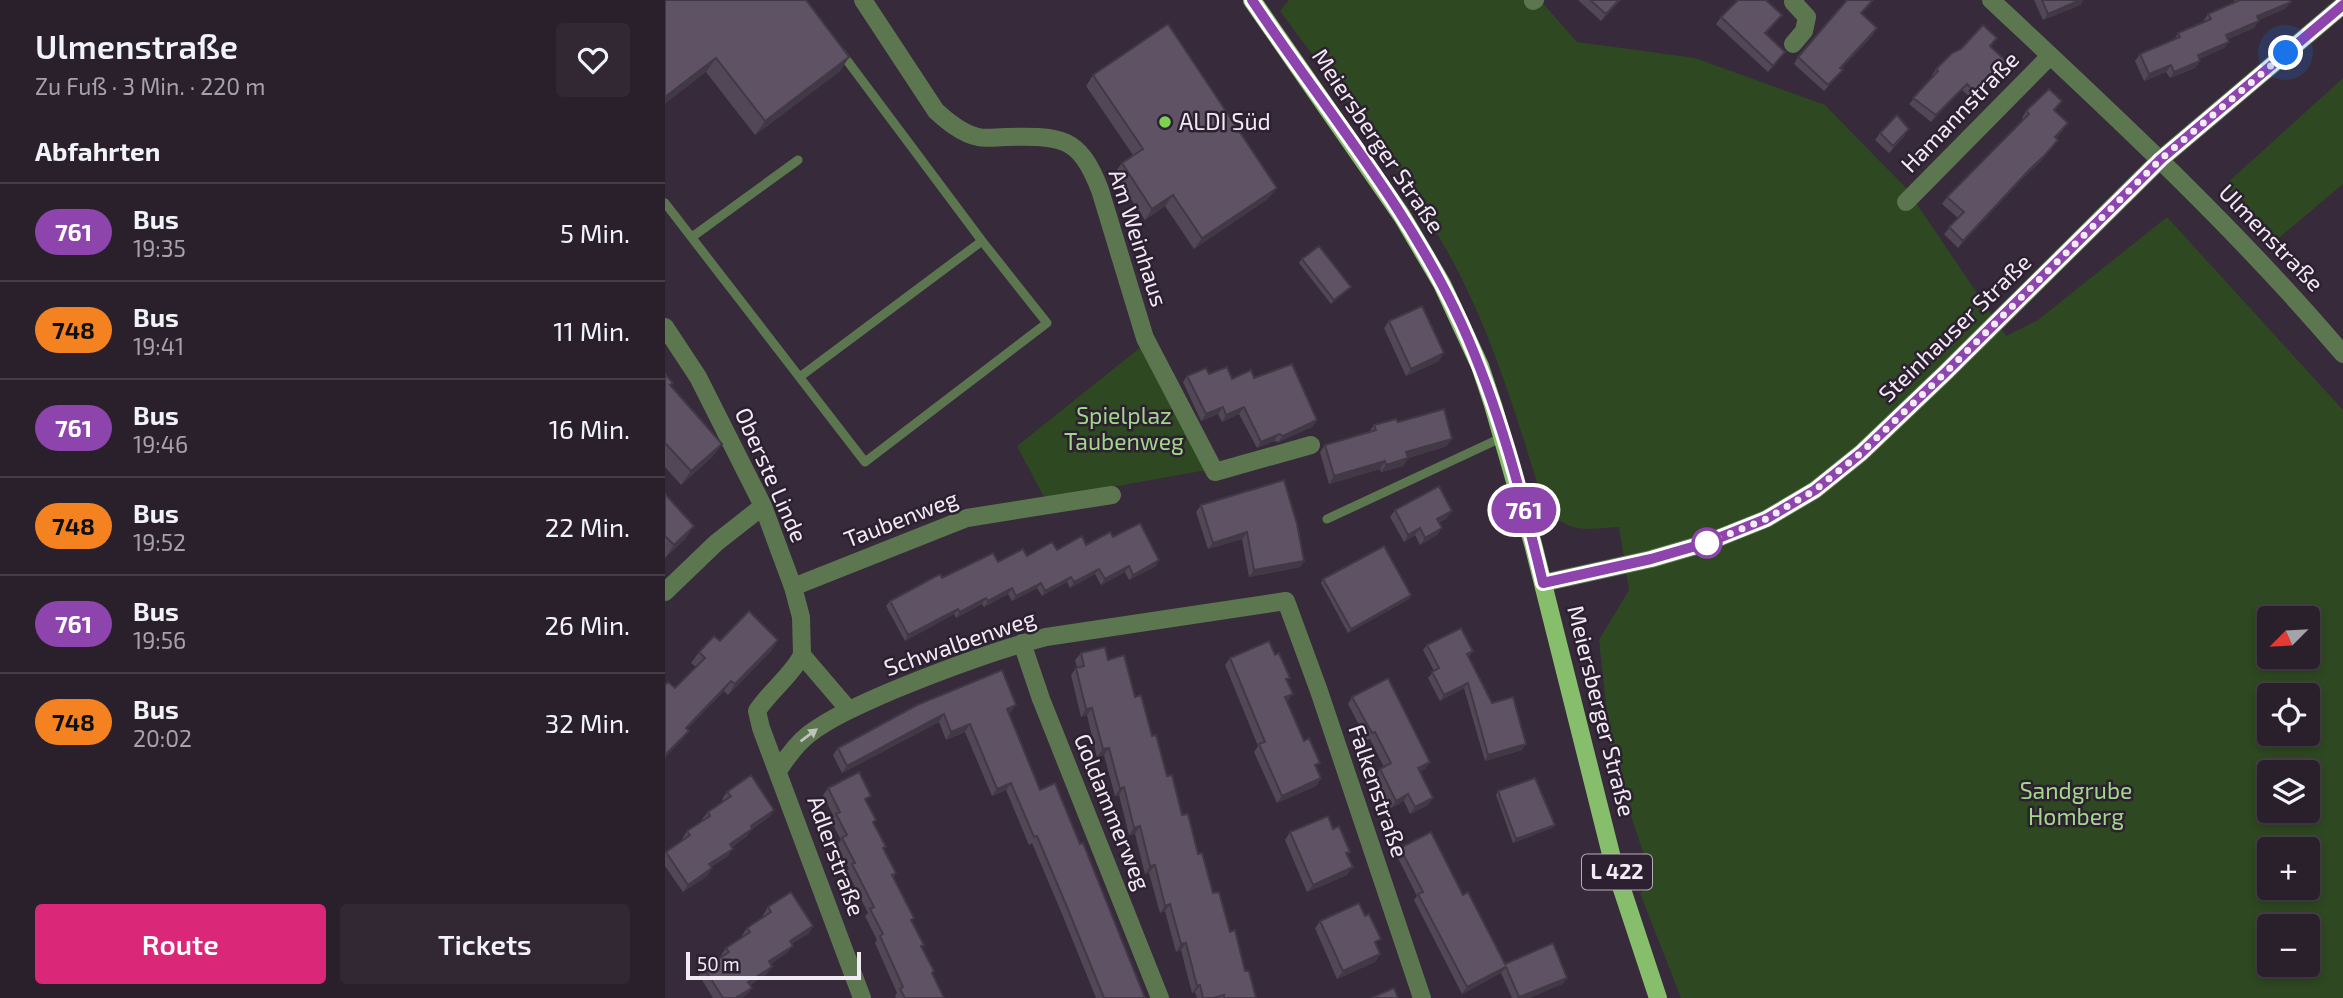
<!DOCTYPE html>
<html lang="de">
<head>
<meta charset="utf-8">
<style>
	body { margin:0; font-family:"Exo 2",sans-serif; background:#312834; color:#f1f3f6; height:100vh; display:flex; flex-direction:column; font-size:26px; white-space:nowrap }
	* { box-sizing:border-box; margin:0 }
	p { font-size:23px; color:#a5a3a9 }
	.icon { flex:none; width:38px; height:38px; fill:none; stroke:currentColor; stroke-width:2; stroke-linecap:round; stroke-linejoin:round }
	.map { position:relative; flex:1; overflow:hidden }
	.side { display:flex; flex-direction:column; background:#29202c; width:665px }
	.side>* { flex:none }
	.badge { padding:0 14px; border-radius:23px; font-size:24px; line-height:46px }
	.needle { width:46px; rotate:246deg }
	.buttons { position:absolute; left:1592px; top:606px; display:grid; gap:14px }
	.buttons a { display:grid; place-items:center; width:63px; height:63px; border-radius:7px; background:#29202c; box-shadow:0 4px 10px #0003,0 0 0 2px #453e48; font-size:35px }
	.scale { position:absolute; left:21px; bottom:18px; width:175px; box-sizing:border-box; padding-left:7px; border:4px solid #f2eaf5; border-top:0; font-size:19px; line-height:24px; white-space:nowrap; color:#f2eaf5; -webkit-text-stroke:5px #2c2031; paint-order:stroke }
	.you { position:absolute; width:35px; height:35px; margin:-18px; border:5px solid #fff; border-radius:50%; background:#1a73e8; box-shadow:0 0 0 10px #1a73e833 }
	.map>.badge { position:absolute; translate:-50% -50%; box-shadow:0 0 0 4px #fff }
	h2 { padding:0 35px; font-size:26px; line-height:63px }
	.round { display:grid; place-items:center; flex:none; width:74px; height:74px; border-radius:7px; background:#312834 }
	.overview { display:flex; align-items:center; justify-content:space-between; height:119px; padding:0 35px }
	h1 { font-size:33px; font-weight:600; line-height:52px }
	.cta { display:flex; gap:14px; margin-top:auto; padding:14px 35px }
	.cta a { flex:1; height:80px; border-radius:7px; background:#db2777; color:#fff; font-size:28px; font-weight:600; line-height:80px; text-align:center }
	.cta a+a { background:#312834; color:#f1f3f6 }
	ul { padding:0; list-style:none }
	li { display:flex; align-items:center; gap:21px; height:98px; padding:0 35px; border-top:2px solid #453e48 }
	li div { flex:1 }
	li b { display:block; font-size:26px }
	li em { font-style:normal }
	li .badge { min-width:77px; font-weight:700; text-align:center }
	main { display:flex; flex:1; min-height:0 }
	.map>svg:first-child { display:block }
	.green { fill:#2e4821; fill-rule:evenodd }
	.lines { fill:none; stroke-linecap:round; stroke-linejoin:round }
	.service { stroke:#5c774f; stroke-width:9 }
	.minor { stroke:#5c774f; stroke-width:18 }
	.primary { stroke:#86be6b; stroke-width:18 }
	.wall { fill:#524756 }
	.shaded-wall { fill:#423946 }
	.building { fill:#5f5264; stroke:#423946; stroke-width:2 }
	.oneway { fill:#bec2bb }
	.line-casing { stroke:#fff; stroke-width:16 }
	.line { stroke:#8e44ad; stroke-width:10 }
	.walk { stroke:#f2eaf5; stroke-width:7; stroke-dasharray:0 12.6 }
	.poi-dot { fill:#7ed053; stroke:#2c2031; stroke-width:2.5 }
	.stop-dot { fill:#fff; stroke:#8e44ad; stroke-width:3.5 }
	.labels { text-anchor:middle; stroke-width:5; stroke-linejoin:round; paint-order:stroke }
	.shield { fill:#2c2031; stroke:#b7adba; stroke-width:2 }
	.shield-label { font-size:21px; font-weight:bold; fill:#f2eaf5 }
	.street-label { font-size:23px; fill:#f2eaf5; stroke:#2c2031 }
	.poi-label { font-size:23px; fill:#f2eaf5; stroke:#2c2031; text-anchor:start }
	.park-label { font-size:23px; fill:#a1d788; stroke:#2c2031 }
</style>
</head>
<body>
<main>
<section class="side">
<div class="overview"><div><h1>Ulmenstraße</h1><p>Zu Fuß · 3 Min. · 220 m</p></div><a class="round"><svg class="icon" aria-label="heart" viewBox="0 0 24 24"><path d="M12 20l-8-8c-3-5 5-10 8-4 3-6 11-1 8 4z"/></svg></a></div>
<h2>Abfahrten</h2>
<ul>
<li><span class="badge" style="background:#8e44ad;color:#fff">761</span><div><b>Bus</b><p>19:35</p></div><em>5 Min.</em></li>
<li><span class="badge" style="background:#f58220;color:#111">748</span><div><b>Bus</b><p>19:41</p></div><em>11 Min.</em></li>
<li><span class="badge" style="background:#8e44ad;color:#fff">761</span><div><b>Bus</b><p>19:46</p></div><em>16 Min.</em></li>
<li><span class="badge" style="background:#f58220;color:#111">748</span><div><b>Bus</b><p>19:52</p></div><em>22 Min.</em></li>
<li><span class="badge" style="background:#8e44ad;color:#fff">761</span><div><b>Bus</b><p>19:56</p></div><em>26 Min.</em></li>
<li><span class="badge" style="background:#f58220;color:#111">748</span><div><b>Bus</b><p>20:02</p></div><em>32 Min.</em></li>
</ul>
<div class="cta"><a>Route</a><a>Tickets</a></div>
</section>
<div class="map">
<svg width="1678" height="998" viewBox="0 0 1678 998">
	<rect width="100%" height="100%" fill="#372a3b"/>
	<path class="green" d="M624 0H875L912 42 1030 58 1160 105 1241 188 1341 336 1373 320 1502 217 1678 410V998H1016L975 893 989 885 947 759 934 640 964 590 954 527C919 529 905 535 879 506 855 426 831 346 793 271 745 179 676 94 615 11ZM1605 618H1643V656H1605ZM1605 695H1643V733H1605ZM1605 772H1643V810H1605ZM1605 849H1643V887H1605ZM1605 926H1643V964H1605Z
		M1678 78V184L1609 242 1560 185Z
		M476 347 542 470 380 499 352 446Z"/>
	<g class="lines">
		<path class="service" d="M0 203 200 462 382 323 317 241 175 51
			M27 237 133 160
			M136 376 317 241
			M662 519 838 437"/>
		<path class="minor" d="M198 0 271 111C282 121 297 134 313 137 321 139 332 137 340 137 395 136 414 135 435 190L480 338 550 472 646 445
			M1326 0C1448 114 1570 227 1678 354
			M868 1 870 0
			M1128 44 1139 31 1142 17 1128 2 1130 0
			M1241 202 1385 56
			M0 327 33 377 98 506 128 587 136 617 137 655
			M878 583 986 559 1041 543 1101 519 1150 490 1196 453 1280 373 1496 159 1678 5
			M128 587 302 518 447 495
			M0 592 51 543 98 506
			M357 643 376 699 495 998
			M137 655C127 675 105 691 92 711L96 728 197 998
			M137 655 184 710
			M113 771C122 757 131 744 144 734 168 716 197 704 224 692 275 671 327 651 381 637L621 601 654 691 757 998"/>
		<path class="primary" d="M587 0 737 216 777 284 815 366 828 405 868 544 948 862 993 998"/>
	</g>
	<path class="wall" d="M0 0 184 57 175 71 90 135 41 72Z
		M913 0H956L936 21Z
		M1369 0H1418L1415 5 1378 20Z
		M1569 0H1625L1621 8 1594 20 1589 28 1563 39 1564 42 1559 48 1534 59 1535 61 1530 68 1505 78 1501 72 1479 81 1470 61 1475 54 1509 40 1513 33 1539 22V20L1543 14 1570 2Z
		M1206 4 1196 14 1208 35 1176 69 1173 76 1159 91 1129 64 1133 57Z
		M1117 15 1101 34 1115 59 1103 72 1051 24 1056 17Z
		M1326 46 1342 62 1337 68 1306 98 1297 90 1266 122 1244 104 1268 77 1267 75 1271 69Z
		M428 75 604 198 529 249 500 206 480 220 449 174 457 163 468 155 421 86Z
		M1390 110 1398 130 1391 138 1388 147 1375 162 1360 176 1293 248 1279 234 1293 218 1277 204 1282 197 1358 120 1357 118 1361 111Z
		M1215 133 1240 135 1224 153 1210 140Z
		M637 259 686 287 683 290 666 304 634 263Z
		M724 321 774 361 741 376 719 328Z
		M0 374 6 386 57 444 47 457 16 485 0 467Z
		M544 374 567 379 589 378 652 420 647 427 613 442 609 441 592 448 574 414 557 422 553 414 536 421 518 382 522 376Z
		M733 422 782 446 743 458 738 466 716 472 715 469 664 484 655 452 660 445 704 432 709 425Z
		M0 494 29 526 19 540 0 558Z
		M536 505 639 561 635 567 584 577 577 539 543 549 531 512Z
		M730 510 782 518 774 523 777 528 772 535 755 545 750 535 739 542 725 517Z
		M448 537 491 566 464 580 460 572 436 585 430 574 405 588 402 582 377 596 372 588 347 601 343 594 319 607 317 604 291 618 289 614 240 641 221 606 225 601 277 578 333 562 392 550 421 545Z
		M658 579 746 595 744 599 683 633 656 583Z
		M113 640 106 651 63 695 59 691 22 729 24 731 16 741 10 688 31 667 26 663 34 652 55 641Z
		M762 645 808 651 803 657 827 703 857 750 820 761 799 688 775 701 763 678 769 671 758 650Z
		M416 653 443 660 470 697 591 998H532L530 992 527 993 516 950 511 952 500 911 495 913 484 873 480 874 470 834 464 835 454 795 450 796 439 755 432 757 422 715 416 717 406 675 411 668 412 667 410 660Z
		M565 658 622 681V702L656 778 651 786 612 803 589 752 593 746 560 665Z
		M687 697 765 762 760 769 754 772 763 805 745 814 739 801 726 808 710 776 715 769 719 767 705 739 702 740 683 704Z
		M252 705 346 712 343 713 375 790 415 844 480 998H431L397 914 367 843 364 845 341 790 327 796 300 732 281 740 274 722 177 773 168 755 173 748Z
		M163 788 201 803 219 849 231 873 228 878 249 918 247 921 267 974 279 998H231L230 996 232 993 210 943 212 940 200 916 203 913 182 871 184 869 172 845 176 840 166 821 169 817 158 795Z
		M833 791 890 825 887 828 848 843 831 795Z
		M62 792 109 810 104 817 87 829 82 836 67 847 63 856 46 867 47 868 42 876 18 892 0 866V853L18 840 17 839 22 831 38 820 37 819 43 812 58 801 57 799Z
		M668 829 685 852 682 855V875L642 892 620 840 625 832Z
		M735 848 798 895 840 964 902 978 897 984 864 998H847L836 973 797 994 749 900 752 896 731 854Z
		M103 907 148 926 143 934 126 944 122 953 105 964 102 974 85 985 87 988 81 995 77 998H48L34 975 39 968 57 957 56 955 61 948 78 937 77 935 82 928 99 917 98 915Z
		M655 921 711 946 715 954 710 962 672 979 650 928Z"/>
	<path class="shaded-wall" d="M954 0H956L936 21 941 14Z
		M1415 0H1418L1415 5 1378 20 1383 14Z
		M1626 2 1621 8 1587 23 1592 16Z
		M1594 21 1589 28 1556 42 1561 35Z
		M1212 28 1208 35 1171 74 1175 68Z
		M1564 42 1559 48 1528 62 1533 55Z
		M184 57 175 71 90 135 100 121Z
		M51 58 41 72 0 104V97Z
		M1535 61 1530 68 1505 78 1509 72Z
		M1342 62 1337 68 1306 98 1310 92Z
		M1506 65 1501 72 1479 81 1484 74Z
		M1302 84 1297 90 1266 122 1271 115Z
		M1393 140 1375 162 1360 176 1293 248 1298 241Z
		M612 188 604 198 529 249 537 238Z
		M508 195 500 206 480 220 487 209Z
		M686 287 683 290 666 304 669 300Z
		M779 353 774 361 741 376 746 369Z
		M558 407 553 414 536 421 541 414Z
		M579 407 574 414 557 422 561 415Z
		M652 420 647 427 613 442 618 436Z
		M614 434 609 441 592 448 596 442Z
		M787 439 782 446 736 460 741 452Z
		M57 444 47 457 16 485 26 471Z
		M743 458 738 466 716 472 721 465Z
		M720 461 715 469 664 484 669 476Z
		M787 511 782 518 767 526 772 519Z
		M29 526 19 540 0 558 9 545Z
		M755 528 750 535 739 542 743 535Z
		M777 528 772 535 755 545 760 538Z
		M582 532 577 539 543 549 548 543Z
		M494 560 491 566 464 580 468 575Z
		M639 561 635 567 584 577 589 570Z
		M464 566 460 572 436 585 440 579Z
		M434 569 430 574 405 588 409 582Z
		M406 577 402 582 377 596 380 591Z
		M376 583 372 588 347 601 351 596Z
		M347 588 343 594 319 607 323 601Z
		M746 595 744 599 683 633 686 629Z
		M321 598 317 604 291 618 295 612Z
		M293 609 289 614 240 641 243 635Z
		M113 640 106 651 63 695 70 684Z
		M66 681 59 691 13 738 21 728Z
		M803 683 799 688 775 701 779 695Z
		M628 694 623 701 615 705 620 697Z
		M351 705 346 712 337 716 342 709Z
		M427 708 422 715 416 717 421 709Z
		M279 714 274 722 177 773 182 766Z
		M305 724 300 732 281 740 286 732Z
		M24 731 16 741 0 758V755Z
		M861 744 857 750 820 761 823 755Z
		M444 748 439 755 432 757 438 749Z
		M765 762 760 769 748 775 753 768Z
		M656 778 651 786 612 803 617 796Z
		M346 783 341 790 327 796 332 789Z
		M459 787 454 795 450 796 455 789Z
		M743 794 739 801 726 808 731 801Z
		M768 798 763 805 745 814 750 807Z
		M109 810 104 817 80 833 86 826Z
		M890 825 887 828 848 843 851 839Z
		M475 826 470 834 464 835 469 828Z
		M87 829 82 836 60 852 65 844Z
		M68 849 63 856 39 872 44 864Z
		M490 865 484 873 480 874 485 866Z
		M688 867 682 875 642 892 648 885Z
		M47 868 42 876 18 892 23 885Z
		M505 904 500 911 495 913 500 906Z
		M148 926 143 934 119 949 125 941Z
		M521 943 516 950 511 952 516 944Z
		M128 946 122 953 99 969 104 961Z
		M715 954 710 962 672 979 678 971Z
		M107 967 102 974 78 989 83 982Z
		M841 967 836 973 797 994 802 987Z
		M902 978 897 984 864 998H853Z
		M535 985 530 992 527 993 532 986Z
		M87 988 81 995 77 998H70Z"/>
	<path class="building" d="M0 0H141L184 57 100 121 51 58 0 97Z
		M925 0H954L941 14Z
		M1073 0H1101L1117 15 1100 33 1120 52 1108 66 1056 17Z
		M1182 0H1208L1196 13 1212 28 1175 68 1178 70 1163 85 1133 57Z
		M1377 0H1415L1383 14Z
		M1575 0H1625L1626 2 1592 16 1594 21 1561 35 1564 42 1533 55 1535 61 1509 72 1506 65 1484 74 1475 54 1515 37 1513 33 1546 19 1543 14Z
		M503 24 612 188 537 238 508 195 487 209 457 163 478 149 428 75Z
		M1318 25 1332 38 1325 46 1342 62 1310 92 1302 84 1271 115 1248 98 1273 71 1271 69 1287 53 1296 49Z
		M1384 89 1397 101 1389 110 1403 123 1390 137 1393 140 1380 155 1365 169 1298 241 1284 227 1299 212 1282 197 1364 114 1361 111Z
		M1232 115 1244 129 1228 146 1215 133Z
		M654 246 686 287 669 300 637 259Z
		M757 306 779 353 746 369 724 321Z
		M627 364 652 420 618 436 614 434 596 442 579 407 561 415 558 407 541 414 522 376 541 368 544 374 562 367 567 379 586 370 589 378Z
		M0 374 8 383 5 385 57 444 26 471 0 443Z
		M779 409 787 439 741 452 743 458 721 465 720 461 669 476 660 445 711 430 709 425 731 419 733 422Z
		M619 480 632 524 639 561 589 570 582 532 548 543 536 505Z
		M774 486 787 511 772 519 777 528 760 538 755 528 743 535 730 510Z
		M0 494 29 526 9 545 0 536Z
		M475 523 494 560 468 575 464 566 440 579 434 569 409 582 406 577 380 591 376 583 351 596 347 588 323 601 321 598 295 612 293 609 243 635 225 601 275 574 277 578 328 553 333 562 358 549 362 556 387 542 392 550 417 536 421 545 445 532 448 537Z
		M719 546 746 595 686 629 658 579Z
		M84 611 113 640 70 684 66 681 21 728 24 731 0 755V685L3 682 10 688 40 658 34 652 49 636 55 641Z
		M796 628 808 651 802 654 827 703 848 697 861 744 823 755 803 683 779 695 767 672 774 668 762 645Z
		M604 641 610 655 614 653 625 678 621 679 628 694 620 697 639 741 644 738 655 763 650 765 656 778 617 796 594 744 600 742 565 658Z
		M440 647 443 660 459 655 470 697 476 695 487 736 491 735 502 776 507 775 517 815 523 814 533 854 537 853 548 893 554 892 565 932 570 930 580 971H584L591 998H559V995L548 998H538L535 985 532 986 521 943 516 944 505 904 500 906 490 865 485 866 475 826 469 828 459 787 455 789 444 748 438 749 427 708 421 709 411 668 419 666 416 653Z
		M337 670 351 705 342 709 375 790 390 783 415 844 418 843 480 998H439L402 907 372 836 369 837 346 783 332 789 305 724 286 732 279 714 182 766 173 748 252 705Z
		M723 678 765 762 753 768 768 798 750 807 743 794 731 801 715 769 726 763 710 732 707 733 687 697Z
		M194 772 206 796 200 799 211 820 208 822 221 847 218 848 231 873 227 875 249 918 246 920 259 945 256 946 269 971 267 973 279 998H240L235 989 238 987 215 936 218 934 205 909 209 907 187 864 190 863 177 838 182 835 171 814 175 812 163 788Z
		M86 775 109 810 86 826 87 829 65 844 68 849 44 864 47 868 23 885 1 852 25 835 22 831 45 816 43 812 66 796 62 792Z
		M870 778 890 825 851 839 833 791Z
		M663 816 668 829 674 826 685 852 681 853 688 867 648 885 625 832Z
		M766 832 798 895 803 892 840 964 888 943 902 978 854 997 841 967 802 987 753 894 758 892 735 848Z
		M126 892 148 926 125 941 128 946 104 961 107 967 83 982 87 988 70 998H58L39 968 64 952 61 948 85 932 82 928 106 912 103 907Z
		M694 903 700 916 704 914 716 939 710 942 715 954 678 971 655 921Z
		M729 988 733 998H706Z"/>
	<defs><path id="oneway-solid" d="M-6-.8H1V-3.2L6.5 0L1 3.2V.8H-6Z" transform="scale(1.75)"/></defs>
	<use class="oneway" href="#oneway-solid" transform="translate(144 735) rotate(-37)"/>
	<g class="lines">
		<defs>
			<path id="line" d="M587 0C658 107 744 208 797 325 834 407 857 496 878 583L986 559 1041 543 1101 519 1150 490 1196 453 1280 373 1496 159 1678 5"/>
		</defs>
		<use href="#line" class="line-casing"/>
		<use href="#line" class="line"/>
		<path class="walk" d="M1042 543 1101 519 1150 490 1196 453 1280 373 1496 159 1621 53"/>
	</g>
	<circle class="poi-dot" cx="500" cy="122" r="7"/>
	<circle class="stop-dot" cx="1042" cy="543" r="14"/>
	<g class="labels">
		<rect class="shield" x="917" y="854.5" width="70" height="35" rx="5"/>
		<g class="shield-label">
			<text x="952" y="879">L 422</text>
		</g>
		<g class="street-label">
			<text transform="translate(1295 112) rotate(-46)" y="8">Hamannstraße</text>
			<text transform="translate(713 141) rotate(56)" y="8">Meiersberger Straße</text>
			<text transform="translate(473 238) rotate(72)" y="8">Am Weinhaus</text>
			<text transform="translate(1606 238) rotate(46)" y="8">Ulmenstraße</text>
			<text transform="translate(1290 328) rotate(-44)" y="8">Steinhauser Straße</text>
			<text transform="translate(106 475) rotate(66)" y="8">Oberste Linde</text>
			<text transform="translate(236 519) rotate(-21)" y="8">Taubenweg</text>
			<text transform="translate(295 643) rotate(-19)" y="8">Schwalbenweg</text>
			<text transform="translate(936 711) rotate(76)" y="8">Meiersberger Straße</text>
			<text transform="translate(713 791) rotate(71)" y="8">Falkenstraße</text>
			<text transform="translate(447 812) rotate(68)" y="8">Goldammerweg</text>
			<text transform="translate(171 856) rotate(70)" y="8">Adlerstraße</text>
		</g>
		<g class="poi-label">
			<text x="514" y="130">ALDI Süd</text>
		</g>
		<g class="park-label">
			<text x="459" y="424">Spielplaz<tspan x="459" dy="26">Taubenweg</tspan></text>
			<text x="1411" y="799">Sandgrube<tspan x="1411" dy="26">Homberg</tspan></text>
		</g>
	</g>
</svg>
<div class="buttons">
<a><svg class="needle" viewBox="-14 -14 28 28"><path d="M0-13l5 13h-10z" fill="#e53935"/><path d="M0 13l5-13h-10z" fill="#a5a3a9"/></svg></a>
<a><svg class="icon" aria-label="locate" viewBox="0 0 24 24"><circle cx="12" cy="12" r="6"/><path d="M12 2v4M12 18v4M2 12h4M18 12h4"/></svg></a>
<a><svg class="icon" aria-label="layers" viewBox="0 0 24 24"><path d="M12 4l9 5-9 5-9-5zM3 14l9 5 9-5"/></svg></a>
<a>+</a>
<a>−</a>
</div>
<div class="scale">50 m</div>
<div class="you" style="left:1621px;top:53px"></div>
<b class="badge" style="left:859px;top:510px;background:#8e44ad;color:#fff">761</b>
</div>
</main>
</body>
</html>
